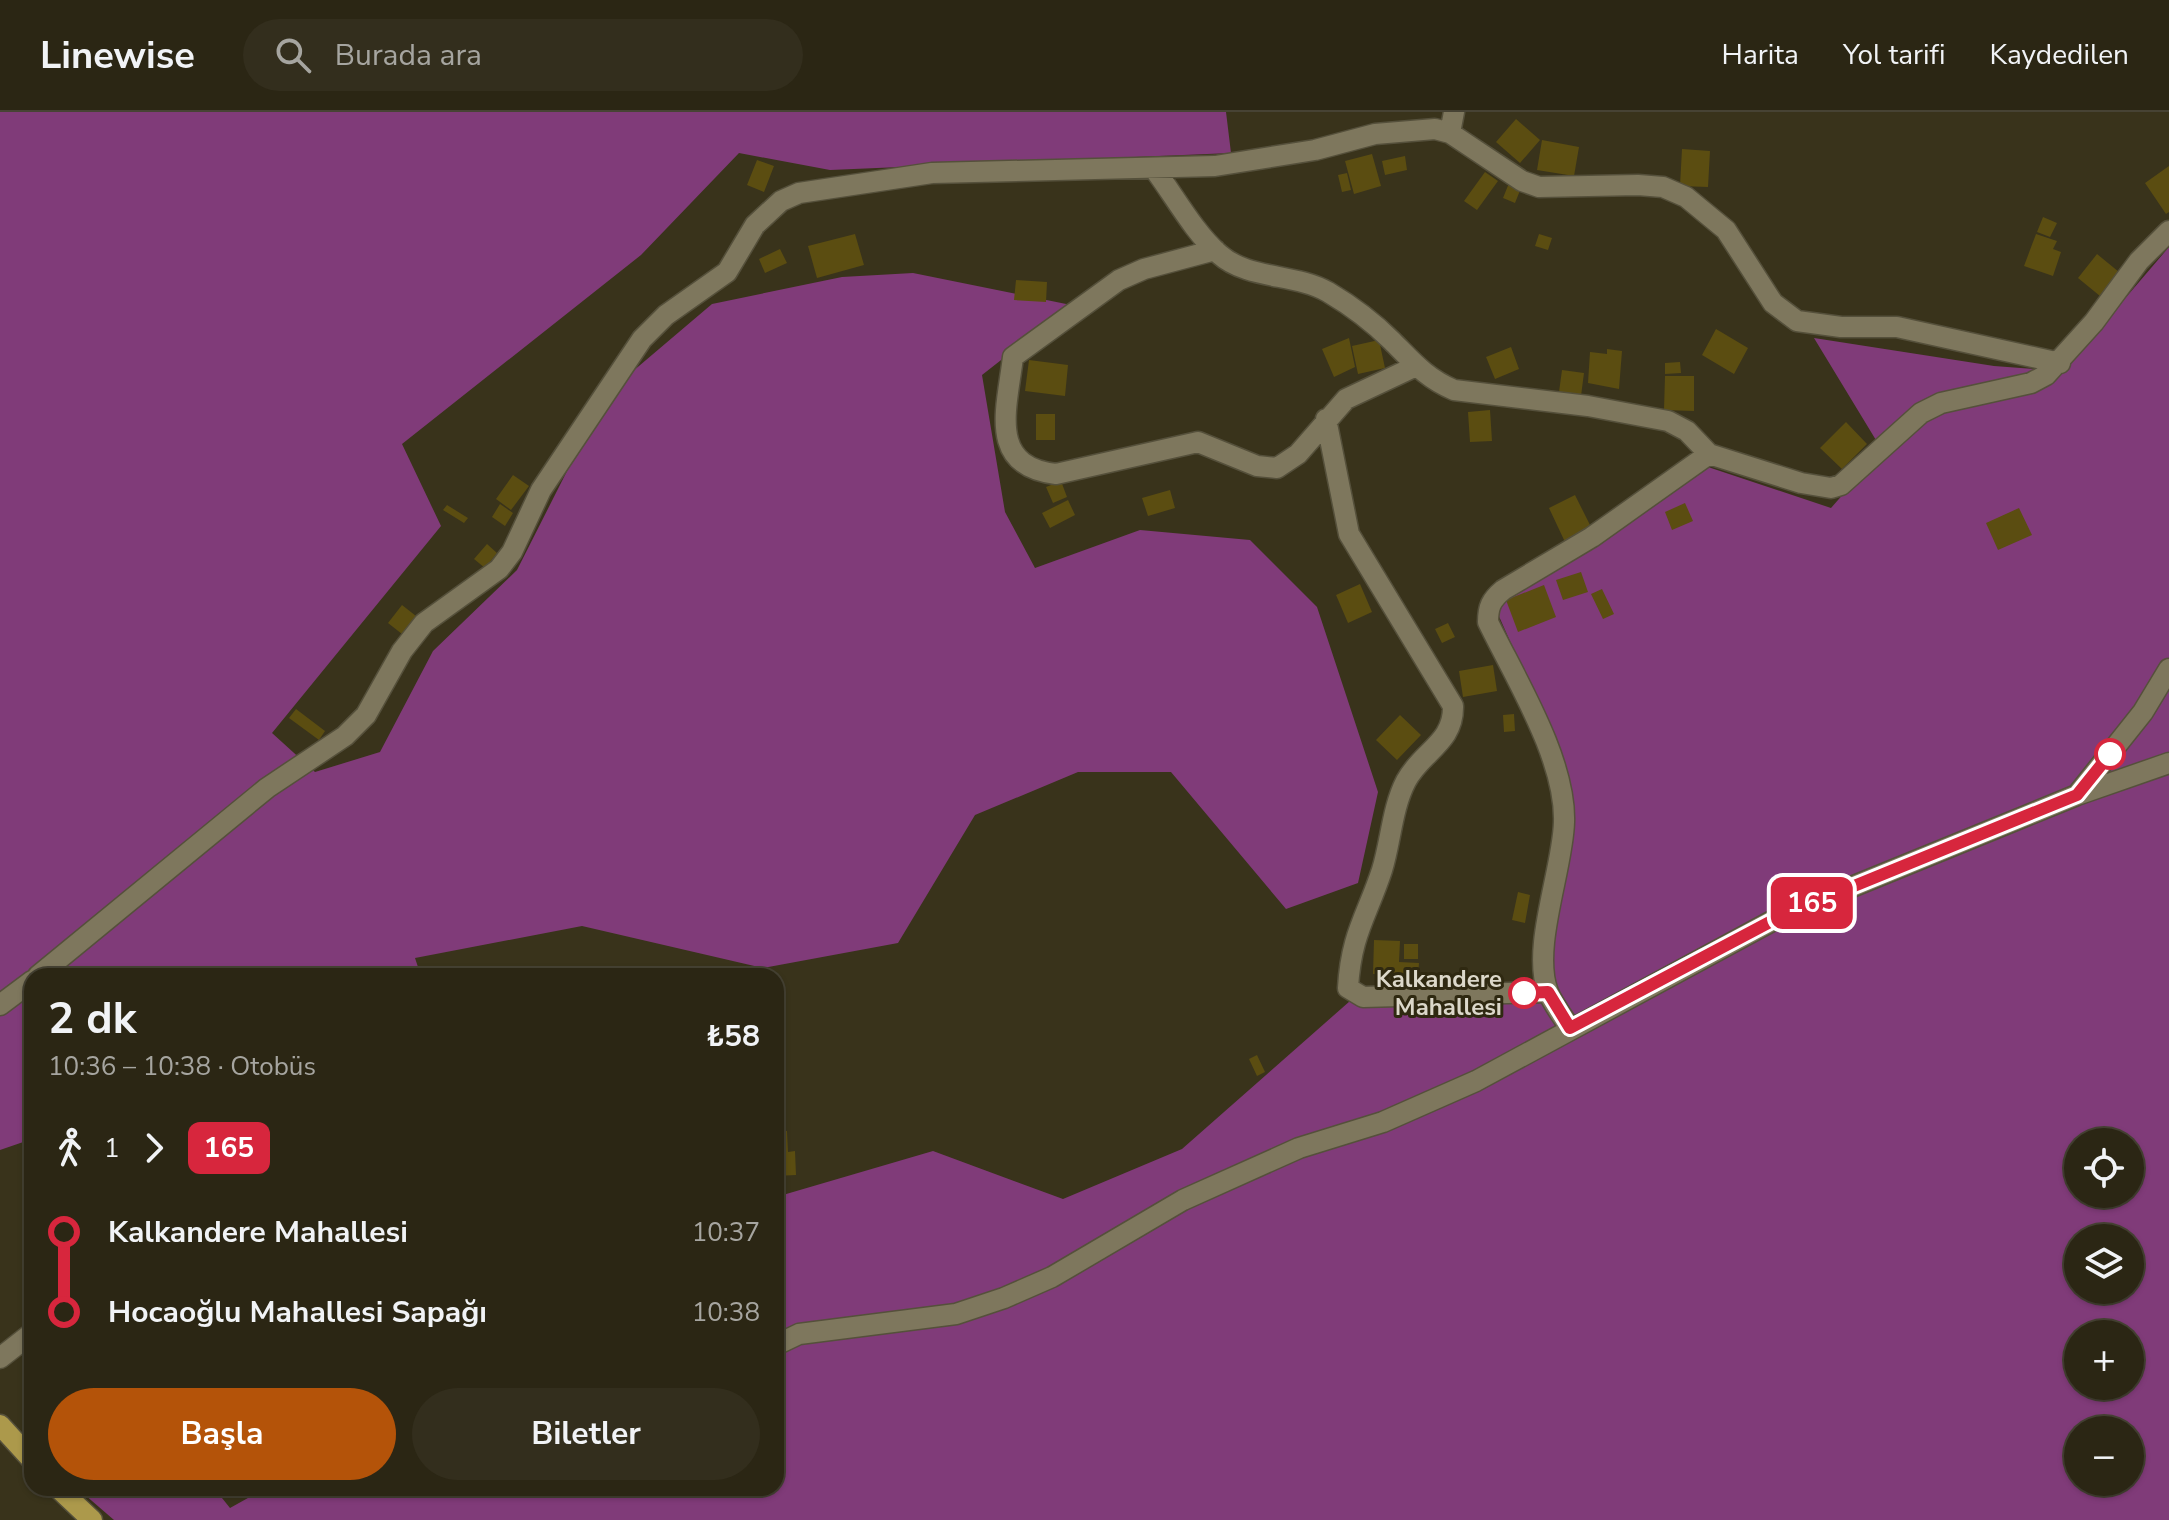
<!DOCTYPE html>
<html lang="tr">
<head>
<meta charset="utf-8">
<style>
	body { margin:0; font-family:"Nunito Sans",sans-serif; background:#332e1d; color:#f1f3f6; height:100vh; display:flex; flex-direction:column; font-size:30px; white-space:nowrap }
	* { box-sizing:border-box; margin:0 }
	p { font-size:26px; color:#a6a5a0 }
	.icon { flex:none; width:44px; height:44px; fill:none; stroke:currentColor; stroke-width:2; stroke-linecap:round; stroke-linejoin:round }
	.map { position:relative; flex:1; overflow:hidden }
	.sheet { position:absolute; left:24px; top:856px; width:760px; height:528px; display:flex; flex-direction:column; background:#2b2614; border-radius:24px; box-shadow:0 2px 6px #0004,0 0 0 2px #474334 }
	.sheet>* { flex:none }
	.badge { padding:0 16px; border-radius:12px; font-size:28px; line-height:52px }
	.buttons { position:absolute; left:2064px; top:1016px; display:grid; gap:16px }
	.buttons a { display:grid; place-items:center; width:80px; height:80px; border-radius:50%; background:#2b2614; box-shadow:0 2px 6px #0004,0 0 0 2px #474334; font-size:40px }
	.map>.badge { position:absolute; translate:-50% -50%; box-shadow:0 0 0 4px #fff }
	.legs { display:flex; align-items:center; gap:12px; height:88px; padding:0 24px; font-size:26px }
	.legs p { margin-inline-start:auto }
	.overview { display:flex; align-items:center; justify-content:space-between; height:136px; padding:0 24px }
	h1 { font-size:44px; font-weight:700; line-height:60px }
	.primary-button { display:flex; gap:16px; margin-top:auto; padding:16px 24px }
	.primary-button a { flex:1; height:92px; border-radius:48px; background:#b45309; color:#fff; font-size:32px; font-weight:700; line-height:92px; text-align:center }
	.primary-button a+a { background:#332e1d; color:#f1f3f6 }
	ul { padding:0 24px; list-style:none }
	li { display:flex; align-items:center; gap:28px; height:80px; font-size:30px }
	li i { display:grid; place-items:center; width:12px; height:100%; margin:0 10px; background:currentColor }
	li i::after { content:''; width:20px; height:20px; margin:-10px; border:6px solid; border-radius:50%; background:#2b2614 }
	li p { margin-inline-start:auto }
	li:first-child i { background:linear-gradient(#0000 50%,currentColor 0) }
	li:last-child i { background:linear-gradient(currentColor 50%,#0000 0) }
	header { display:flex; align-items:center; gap:48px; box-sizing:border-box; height:112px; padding:0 40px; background:#2b2614; border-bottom:2px solid #474334 }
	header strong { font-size:38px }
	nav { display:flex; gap:44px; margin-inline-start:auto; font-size:28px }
	.search { width:560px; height:72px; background:#332e1d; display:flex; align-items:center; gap:20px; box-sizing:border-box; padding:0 28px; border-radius:44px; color:#a6a5a0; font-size:30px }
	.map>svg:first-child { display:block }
	.green { fill:#803b79; fill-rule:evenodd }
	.building { fill:#5b4d11 }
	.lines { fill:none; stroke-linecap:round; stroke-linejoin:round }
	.minor-casing { stroke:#55503b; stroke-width:23 }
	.major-casing { stroke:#55503b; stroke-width:23 }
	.minor { stroke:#7e775d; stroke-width:20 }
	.major { stroke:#ac994b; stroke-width:20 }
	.line-1-casing { stroke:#fff; stroke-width:18 }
	.line-1 { stroke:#d7263d; stroke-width:12 }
	.stop-1-dot { fill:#fff; stroke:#d7263d; stroke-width:4 }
	.labels { text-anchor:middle; stroke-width:6; stroke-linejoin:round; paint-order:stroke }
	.stop-label { font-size:24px; font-weight:bold; fill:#dcd8ca; stroke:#2f2911; text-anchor:end }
</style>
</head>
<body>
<header>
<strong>Linewise</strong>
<div class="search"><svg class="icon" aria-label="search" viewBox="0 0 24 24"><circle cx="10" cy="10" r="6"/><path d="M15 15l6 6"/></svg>Burada ara</div>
<nav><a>Harita</a><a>Yol tarifi</a><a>Kaydedilen</a></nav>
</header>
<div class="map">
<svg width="2169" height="1408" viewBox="0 0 2169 1408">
	<rect width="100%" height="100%" fill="#39331b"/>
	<path class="green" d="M0 0H1226L1231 41 830 58 739 41 641 143 402 332 441 414 272 621 315 660 380 640 433 539 517 458 606 282 712 192 842 165 913 161 1071 193 982 263 1005 400 1035 456 1140 418 1250 428 1317 495 1378 680 1358 771 1286 797 1171 660H1078L975 703 898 831 763 856 582 814 415 846 421 864H32V1027L0 1038Z
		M2169 135V1408H114L77 1376H214L230 1396 266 1376H776V1085L933 1039 1063 1087 1182 1037 1350 889 1532 878 1555 755 1562 648 1491 486 1696 351 1831 396 1882 338 1814 226 1994 254 2063 259ZM2078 1030H2130V1082H2078ZM2078 1126H2130V1178H2078ZM2078 1222H2130V1274H2078ZM2078 1318H2130V1370H2078Z"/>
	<path class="building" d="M1516 7 1540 28 1520 51 1496 30Z
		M1542 28 1579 35 1574 64 1537 58Z
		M1682 37 1710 39 1708 75 1680 74Z
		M1372 42 1381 74 1354 82 1345 49Z
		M1405 44 1407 58 1385 63 1382 49Z
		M757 48 774 54 764 80 747 73Z
		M2169 54V100L2166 102 2145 71Z
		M1485 60 1498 69 1477 98 1464 89Z
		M1347 61 1351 78 1342 80 1338 63Z
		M1509 71 1521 76 1515 91 1503 86Z
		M2043 105 2057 111 2050 125 2037 120Z
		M855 122 864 153 817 166 808 134Z
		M1539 122 1552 126 1548 138 1535 134Z
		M2036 122 2057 129 2053 137 2061 140 2053 164 2024 154Z
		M780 137 787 151 765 161 759 147Z
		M2097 142 2119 160 2100 184 2078 166Z
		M1016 168 1047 170 1046 190 1014 188Z
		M1716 217 1748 236 1734 262 1702 243Z
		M1349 226 1355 255 1334 265 1322 237Z
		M1379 228 1385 256 1358 262 1352 234Z
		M1511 235 1519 257 1495 267 1486 245Z
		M1607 237 1622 239 1619 277 1588 271 1590 240 1607 242Z
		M1029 248 1068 253 1065 284 1025 279Z
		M1680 250 1681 261 1665 262V251Z
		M1562 258 1584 261 1581 284 1559 280Z
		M1665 264H1694V299L1664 298Z
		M1490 298 1492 329 1470 330 1468 300Z
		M1036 302H1055V328H1036Z
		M1846 310 1867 332 1842 357 1820 336Z
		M513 363 529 374 511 398 496 387Z
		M1061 369 1067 385 1053 391 1046 375Z
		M1170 378 1175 396 1148 404 1142 386Z
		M1575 383 1592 417 1565 430 1549 396Z
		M1068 388 1075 403 1050 416 1042 401Z
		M1685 391 1693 409 1672 418 1665 400Z
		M500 392 513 401 505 414 492 405Z
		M447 393 468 406 464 411 443 398Z
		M2019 396 2032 423 1998 438 1986 411Z
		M487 432 497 441 485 456 474 447Z
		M1581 460 1588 480 1563 488 1556 468Z
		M1360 472 1372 500 1348 511 1336 483Z
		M1544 473 1556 505 1518 520 1506 488Z
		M1602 477 1614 502 1603 507 1591 482Z
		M402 493 416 504 402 522 388 511Z
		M1448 511 1455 525 1442 531 1435 517Z
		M1493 553 1497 579 1463 585 1459 559Z
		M296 597 325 619 319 628 289 606Z
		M1514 602 1515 619 1504 620 1503 603Z
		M1400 603 1421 623 1397 648 1376 628Z
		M1518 780 1530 783 1525 811 1512 808Z
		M1374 828 1400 829 1399 850 1419 851 1418 864 1373 862Z
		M1404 832H1418V847H1404Z
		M1257 943 1265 960 1257 964 1249 947Z
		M776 1019H787L788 1040 795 1039 796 1063 776 1064Z"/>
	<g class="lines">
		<defs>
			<path id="minor" d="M1450 21 1454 0
				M1155 58C1175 85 1194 120 1219 142 1248 168 1295 161 1328 180 1350 193 1374 211 1392 229 1413 250 1426 266 1454 278L1588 294 1668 309 1687 319 1709 342 1801 371 1831 376 1841 373 1921 301 1941 291 2031 271 2046 263 2094 210 2139 149 2169 119
				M1215 138 1144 157 1119 168 1013 245C1007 296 987 354 1056 362L1198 330 1257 354 1277 356 1298 342 1346 287 1414 255
				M1326 307 1349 422 1453 594C1454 631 1422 639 1406 669 1392 696 1391 729 1382 758 1367 804 1351 822 1348 876L1363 885 1548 880
				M2077 683 2169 651
				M38 864 267 676 345 624 366 603 402 539 424 511 499 457 512 440 541 378 642 227 666 203 727 160 755 113 781 89 799 81 932 61 1215 54 1315 38 1375 22 1435 17 1450 21 1522 69 1539 75 1638 73 1663 75 1686 85 1726 118 1773 191 1797 209 1841 215H1897L2060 251
				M0 893 32 869
				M1570 916C1563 905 1553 892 1548 880 1531 836 1563 757 1564 710 1566 647 1515 566 1488 510 1488 495 1491 488 1503 478L1592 425 1709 342
				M776 1233 799 1222 956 1202 1004 1186 1052 1165 1183 1088 1299 1036 1383 1010 1476 969 1783 803 2077 683 2143 600 2169 557
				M0 1246 32 1221"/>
			<path id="major" d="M0 1313 32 1348
				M58 1376 92 1408"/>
		</defs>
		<use href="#minor" class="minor-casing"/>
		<use href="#major" class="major-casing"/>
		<use href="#minor" class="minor"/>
		<use href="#major" class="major"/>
	</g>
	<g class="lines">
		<defs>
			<path id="line-1" d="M1524 881 1548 880 1570 916 1783 803 2077 683 2110 642"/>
		</defs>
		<use href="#line-1" class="line-1-casing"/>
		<use href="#line-1" class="line-1"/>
	</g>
	<g class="stop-1-dot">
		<circle cx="2110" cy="642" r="14"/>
		<circle cx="1524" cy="881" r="14"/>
	</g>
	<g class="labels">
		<g class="stop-label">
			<text x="1502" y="875">Kalkandere<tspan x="1502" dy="28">Mahallesi</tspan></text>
		</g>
	</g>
</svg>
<div class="buttons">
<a><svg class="icon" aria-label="locate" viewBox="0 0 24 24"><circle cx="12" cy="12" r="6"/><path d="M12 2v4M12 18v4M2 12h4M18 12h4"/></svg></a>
<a><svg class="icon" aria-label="layers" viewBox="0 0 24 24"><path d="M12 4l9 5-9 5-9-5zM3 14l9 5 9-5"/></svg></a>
<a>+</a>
<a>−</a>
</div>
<b class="badge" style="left:1812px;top:791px;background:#d7263d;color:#fff">165</b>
<section class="sheet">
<div class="overview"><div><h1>2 dk</h1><p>10:36 – 10:38 · Otobüs</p></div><b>₺58</b></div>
<div class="legs"><svg class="icon" aria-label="walk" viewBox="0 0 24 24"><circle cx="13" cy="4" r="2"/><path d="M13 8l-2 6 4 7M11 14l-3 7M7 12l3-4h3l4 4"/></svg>1<svg class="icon" aria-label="forward" viewBox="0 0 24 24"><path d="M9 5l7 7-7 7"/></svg><b class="badge" style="background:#d7263d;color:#fff">165</b></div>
<ul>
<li><i style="color:#d7263d"></i><b>Kalkandere Mahallesi</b><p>10:37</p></li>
<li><i style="color:#d7263d"></i><b>Hocaoğlu Mahallesi Sapağı</b><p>10:38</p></li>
</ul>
<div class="primary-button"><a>Başla</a><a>Biletler</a></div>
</section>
</div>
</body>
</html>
